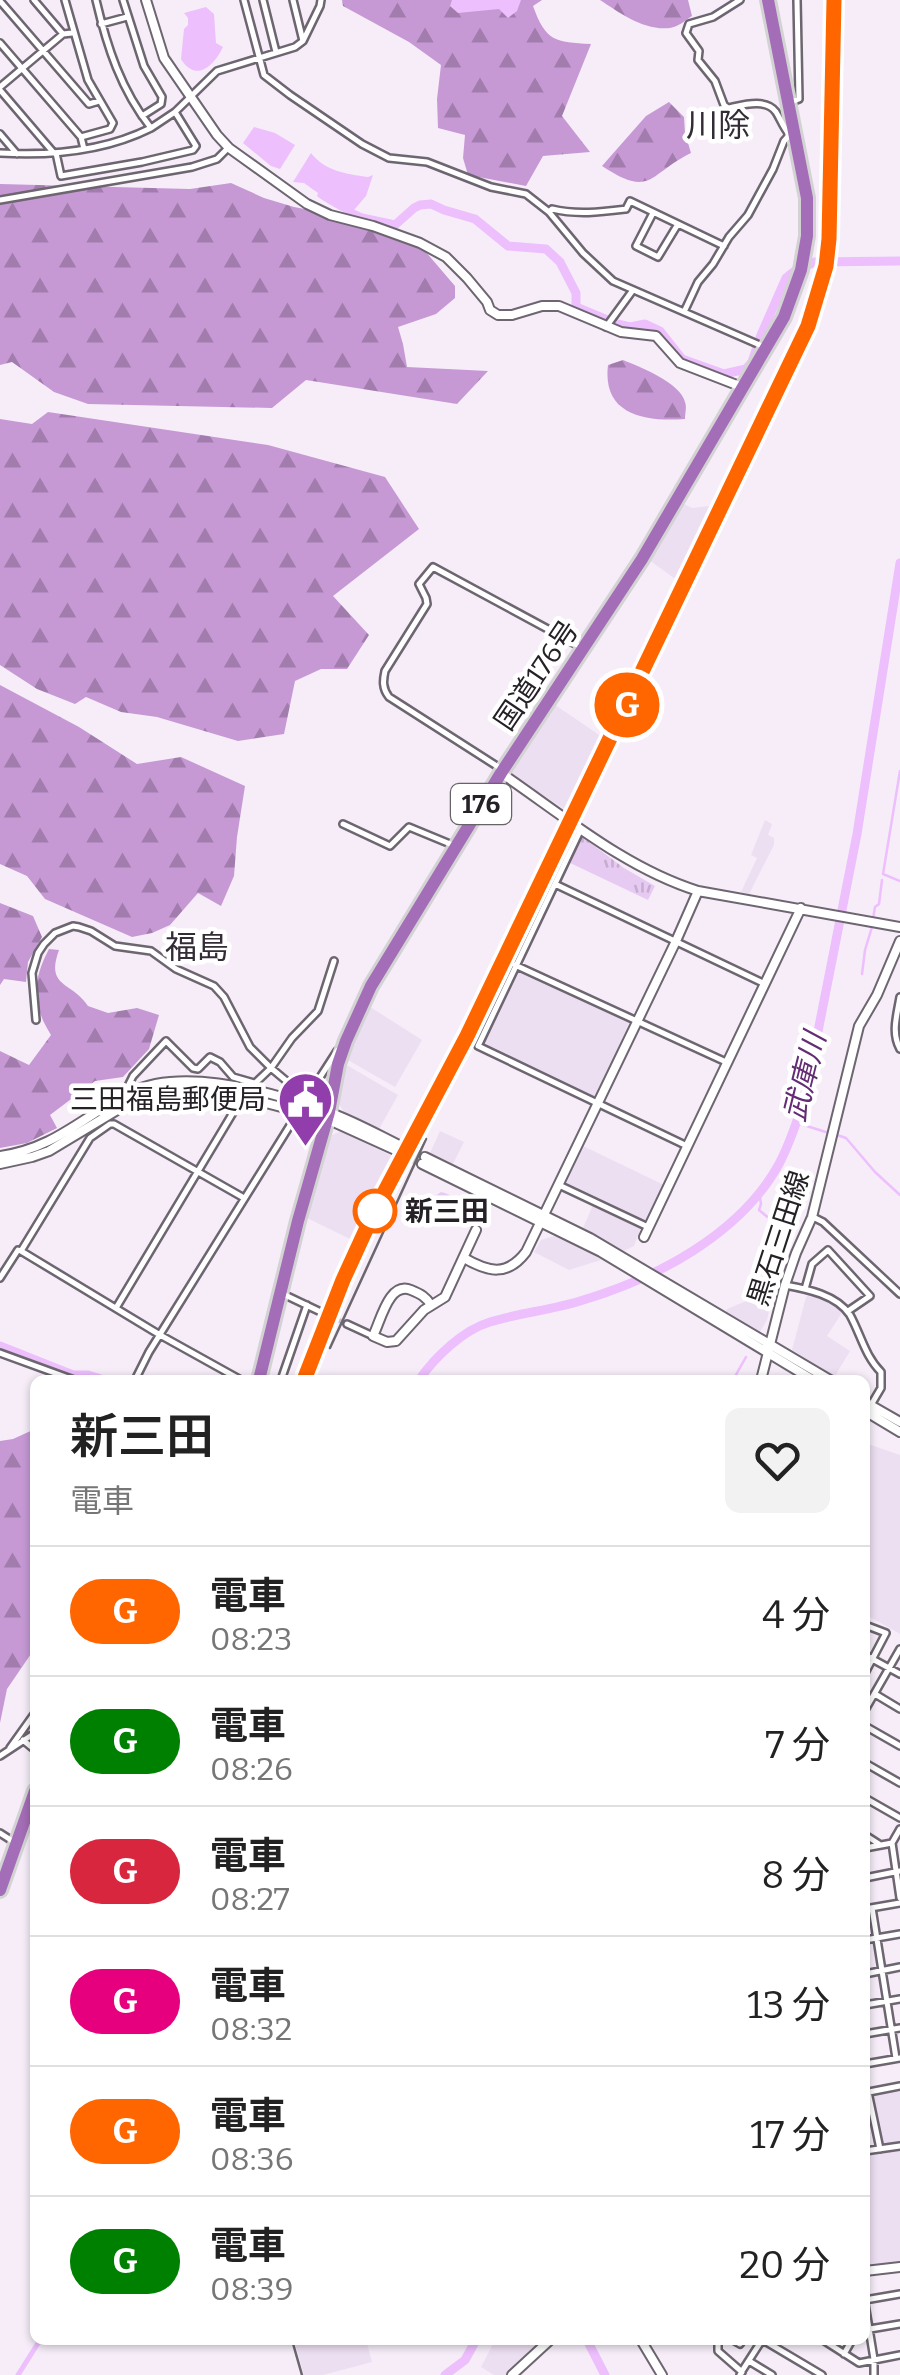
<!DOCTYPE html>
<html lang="ja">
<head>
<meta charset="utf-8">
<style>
	body { margin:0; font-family:Bitter,"Noto Sans JP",serif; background:#f2f2f2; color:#222; height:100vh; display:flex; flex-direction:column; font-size:38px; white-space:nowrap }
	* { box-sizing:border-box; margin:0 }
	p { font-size:32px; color:#767676 }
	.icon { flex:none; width:55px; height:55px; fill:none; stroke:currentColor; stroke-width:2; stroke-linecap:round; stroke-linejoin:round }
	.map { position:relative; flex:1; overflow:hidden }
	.details { position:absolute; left:30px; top:1375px; width:840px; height:970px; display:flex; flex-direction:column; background:#fff; border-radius:15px; box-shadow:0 2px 8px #0004 }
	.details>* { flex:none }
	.badge { padding:0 20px; border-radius:32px; font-size:35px; line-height:65px }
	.map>.badge { position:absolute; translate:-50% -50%; box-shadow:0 0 0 5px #fff }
	.round { display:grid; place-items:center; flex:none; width:105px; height:105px; border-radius:15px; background:#f2f2f2 }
	.headline { display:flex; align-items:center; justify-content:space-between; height:170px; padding:0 40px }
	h1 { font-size:48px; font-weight:600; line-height:75px }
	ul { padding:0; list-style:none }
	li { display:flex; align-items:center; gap:30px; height:130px; padding:0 40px; border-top:2px solid #e0e0e0 }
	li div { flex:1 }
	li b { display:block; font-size:38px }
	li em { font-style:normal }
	li .badge { min-width:110px; font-weight:700; text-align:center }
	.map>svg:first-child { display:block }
	.built { fill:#eddff2 }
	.grass { fill:url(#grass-tufts) }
	.forest { fill:url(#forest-firs) }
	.water { fill:#edbffd }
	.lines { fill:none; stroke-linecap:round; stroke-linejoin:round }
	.stream { stroke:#edbffd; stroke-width:2.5 }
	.canal { stroke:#edbffd; stroke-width:5 }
	.river { stroke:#edbffd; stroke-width:9 }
	.street-tunnel { stroke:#ccc4cf; stroke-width:5; stroke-dasharray:5 2.5; stroke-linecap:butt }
	.secondary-tunnel { stroke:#ccc4cf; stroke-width:8; stroke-dasharray:8 4; stroke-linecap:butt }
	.street-casing { stroke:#6d6570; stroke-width:10 }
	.secondary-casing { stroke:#6d6570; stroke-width:12 }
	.highway-casing { stroke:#d3d3d4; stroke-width:18 }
	.street { stroke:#fff; stroke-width:5 }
	.secondary { stroke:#fff; stroke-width:8 }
	.highway { stroke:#a46db7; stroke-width:12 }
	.rail { stroke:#6c676e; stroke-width:2.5 }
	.line-casing { stroke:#fff; stroke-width:22 }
	.line { stroke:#f60; stroke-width:15 }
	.stop-dot { fill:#fff; stroke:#f60; stroke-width:5 }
	.labels { text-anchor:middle; stroke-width:9; stroke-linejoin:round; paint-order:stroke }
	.shield { fill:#fff; stroke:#666467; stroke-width:2.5 }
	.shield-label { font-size:25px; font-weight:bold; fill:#252126 }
	.street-label { font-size:28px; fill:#252126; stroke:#fff }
	.poi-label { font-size:28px; fill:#252126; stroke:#fff; text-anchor:end }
	.stop-label { font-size:28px; font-weight:bold; fill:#252126; stroke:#fff; text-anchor:start }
	.water-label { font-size:30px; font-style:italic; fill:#632c74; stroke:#fff }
	.quarter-label { font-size:32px; fill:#332c36; stroke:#fff }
</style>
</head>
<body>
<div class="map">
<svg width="900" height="2375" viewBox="0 0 900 2375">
	<defs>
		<pattern id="grass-tufts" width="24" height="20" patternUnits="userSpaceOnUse" patternTransform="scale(2.5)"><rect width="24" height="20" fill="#e7caf2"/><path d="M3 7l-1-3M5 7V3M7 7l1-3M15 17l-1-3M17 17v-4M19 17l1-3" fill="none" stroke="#c6adcf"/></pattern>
		<pattern id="forest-firs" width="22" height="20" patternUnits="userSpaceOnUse" patternTransform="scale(2.5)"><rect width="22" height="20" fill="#c699d5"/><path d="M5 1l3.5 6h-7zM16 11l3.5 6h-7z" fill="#a17cad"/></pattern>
	</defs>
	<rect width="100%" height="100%" fill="#f6edf9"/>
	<path class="built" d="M831 0H839L840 61 838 207 833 261 826 260 829 225Z
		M682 503 692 508 709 506 716 510 681 583 649 560Z
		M551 702 605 739 569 812 512 775 510 767Z
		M765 820 772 824 768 835 774 838V845L749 894 741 892 757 858 751 855Z
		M518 971 629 1023 597 1096 594 1097 483 1044Z
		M367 1005 422 1040 395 1087 346 1059Z
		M345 1064 398 1095 379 1129 344 1112 337 1101Z
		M341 1131 398 1159 369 1218 365 1217 355 1239 352 1240 307 1218 328 1137Z
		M440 1131 464 1142 453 1164 430 1153Z
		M583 1146 664 1185 647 1220 643 1221 566 1183Z
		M593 1205 641 1228 634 1246 624 1251 583 1228Z
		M554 1236 589 1252 601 1260 569 1270 534 1252 541 1240Z
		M810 1293 822 1297 843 1311 827 1336 850 1351 835 1376 792 1350 806 1297Z
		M763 1294H773L767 1320 760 1332 726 1312 727 1309Z
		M865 1443 900 1455V1634L865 1614Z
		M900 2090V2142L883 2145 873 2094Z
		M900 2146V2262L865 2271V2151Z
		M294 2340H366L372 2362 323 2375H304Z
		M495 2340H532L536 2346 507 2375H494L481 2367Z"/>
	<path class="grass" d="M581 836 624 868 655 886 648 900 568 862Z
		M441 1192C459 1196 464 1209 451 1222L431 1217 427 1213 432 1198Z"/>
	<path class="forest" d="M342 0H542L533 6C546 42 555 42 591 44L562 116 590 152 543 156 526 186 468 175 463 158 465 135 438 128 437 99 441 65 409 42 343 6Z
		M600 0H688L692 16C686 20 678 27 670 28 644 31 620 13 600 0Z
		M669 102 684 117 685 133 691 153C648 174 652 199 602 166L646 116Z
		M231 183 264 198 294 207 388 225 425 251 455 286V298L436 314 398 327 403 344 407 367 488 371 457 404 306 380 272 408 88 404 54 392 12 362 0 365V184L190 189Z
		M623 360C640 367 681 383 685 402 687 407 685 413 685 419 645 422 602 415 608 365Z
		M48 412 268 445 385 477 419 529 333 596 369 635 347 669H321L295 681 284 734 238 741 157 717 121 712 86 697 75 704 37 689 0 665V419L32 424Z
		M0 685 79 727 137 764 181 757 245 786 237 837 234 876 221 906 198 893 170 925 152 933 132 937 45 899 27 876 0 864Z
		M0 903 33 916 42 937 28 962 26 982 4 979 0 985Z
		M49 949 59 950C45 988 72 981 88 1006L108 1013 137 1008 159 1015 149 1049 123 1077 95 1081 50 1115 57 1128 27 1143 0 1148V1051L29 1065 51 1035C32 1005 32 981 49 949Z
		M35 1429V1648L7 1689 0 1723V1441L13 1439Z"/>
	<path class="water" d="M452 0H521L517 11 508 18 499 9 458 13 450 6Z
		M206 7 214 14 216 43 223 47C214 66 196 83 181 59L184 29 188 25V18L184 13Z
		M254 127 275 133 295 145 280 169 271 166 243 143Z
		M311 153C325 171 346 174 368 177L373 175 366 196 354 210V217C348 215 321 200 317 196L318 193 304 183 293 182Z"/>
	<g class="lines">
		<path class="stream" d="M900 771 883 874 900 881
			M873 919 875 907 879 904 882 880
			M862 974 865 950 872 927
			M797 1123 829 1133
			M837 1135 846 1138 875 1172 900 1195
			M759 1191 761 1204 759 1210 777 1225 775 1277
			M733 1380 746 1357"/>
		<path class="canal" d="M18 2375 40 2340"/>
		<path class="river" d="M351 213 362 218 395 225 414 208 420 205 431 204 444 210 475 219 508 246 546 249 560 262 576 293V307L617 324 630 327 645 324 660 331 682 359 724 374 746 369 752 362 761 335 786 278 796 270 815 262 900 261
			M0 1346 73 1375H88L104 1380
			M419 1380C435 1357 463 1330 490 1322 519 1313 551 1310 580 1301 655 1279 740 1235 779 1164 791 1141 799 1116 806 1092L857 834 900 563
			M587 2340 605 2375
			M445 2375 465 2360 476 2340"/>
		<path class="street-tunnel" d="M325 1314 347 1324"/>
		<path class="secondary-tunnel" d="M405 1148 425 1157
			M402 1153 422 1164"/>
		<defs>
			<path id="street" d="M34 0 63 34
				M65 0 88 80 113 123 110 129 81 137
				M96 0C107 47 121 90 151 128L175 112 217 71 295 47 303 41 320 6 321 0
				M123 0 144 66 162 97 161 104 142 116
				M244 0 264 75 290 95 362 144 389 158 427 162 491 187 526 194 549 212 583 253 613 281 762 346
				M263 0 276 52
				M293 0 303 41
				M740 0 713 17 689 24 686 33 699 51 698 60 715 81 724 105 728 108C743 105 766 98 776 112 781 120 783 127 789 134
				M0 1 89 104 99 101
				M101 24 127 17
				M0 43 81 137 84 149
				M0 87 63 34 72 33
				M0 90 53 152
				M791 102 799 99 797 0
				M0 134 17 154
				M0 153C51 156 105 151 151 128
				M56 153 61 176 142 162 193 150 196 146 175 112
				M0 200 192 167 217 159 228 148
				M549 212 552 209C577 215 601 212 626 209L630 201 724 246
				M653 213 636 246 658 257 678 224
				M684 312 698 282 713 264 729 237 748 215 773 169 784 141 792 132
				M606 327 633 290
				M503 770 389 697C382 688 383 680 385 671L427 604 426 598 419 584 433 567 581 647
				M343 824 390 846 409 827 455 846
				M581 829 478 1046 687 1146
				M555 884 765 984
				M515 965 726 1062
				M900 997C897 1015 891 1033 900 1049
				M36 1020 32 973 38 953 44 944 55 933 73 926 79 927 91 931 115 946 151 951 176 969 214 986 224 997 250 1047 271 1068 302 1094 308 1096 337 1051
				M128 1086 133 1076 166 1041 193 1068 198 1069 210 1057 220 1062 233 1077 254 1083
				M250 1088 271 1068 292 1038 318 1011 334 961
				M559 1185 648 1227
				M813 1217 823 1222 900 1294
				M21 1251 160 1335 241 1380
				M0 1278 18 1250 21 1251 90 1138 110 1124H114L244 1198
				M785 1285C807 1289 837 1295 850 1315 861 1335 865 1356 881 1372V1388L871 1405
				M805 1289 812 1264 828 1250 870 1296 848 1311
				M283 1294 325 1314
				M116 1308 243 1096
				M347 1324 373 1336
				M0 1353 74 1380
				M135 1380 149 1352 299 1111
				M281 1380 307 1305
				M865 1625 886 1633 865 1673
				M865 1655 900 1674
				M875 1694 900 1709
				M865 1710 900 1649
				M865 1726 900 1746
				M23 1740 35 1750
				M10 1748 35 1713
				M0 1756 35 1733
				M865 1763 900 1783
				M865 1798 900 1818
				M900 1829 892 1843 900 1898
				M0 1833 14 1842
				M865 1835 879 1844
				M865 1848 892 1843
				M865 1878 900 1871
				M872 1908 896 2058
				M865 1909 900 1903
				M865 1940 900 1934
				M865 1974 900 1967
				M865 2005 900 1999
				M865 2034 900 2028
				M865 2064 900 2058
				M868 2092 880 2149
				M869 2092 900 2086
				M865 2151 900 2146
				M865 2300 900 2294
				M865 2304 874 2359V2375
				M870 2329 900 2324
				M718 2340V2351L742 2372 740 2375
				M733 2340 740 2344 743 2340
				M763 2340 822 2375
				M823 2340 859 2363 900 2355
				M844 2354 852 2340
				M749 2361 772 2375
				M742 2371 762 2340"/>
			<path id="secondary" d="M146 0 164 58 217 135 229 148 307 204 330 215 373 226 420 243 446 257 467 278 487 302 490 310 498 315H512L542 306H559L621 332 656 336 680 363 742 387
				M501 773C564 816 625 868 698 891L900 927
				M0 1156C56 1148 83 1116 131 1092 184 1066 275 1093 328 1112 354 1121 380 1136 405 1148
				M425 1157 590 1238 830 1380
				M0 1164 32 1157 49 1151 137 1098 152 1093 183 1087 220 1091 327 1119 402 1153
				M422 1164 601 1252 813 1380
				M644 1237 801 908
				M464 1258C488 1272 507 1277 526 1252L676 941 698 891
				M431 1305C426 1297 421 1294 411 1290 389 1281 381 1320 373 1336L387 1342 396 1341 424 1310 445 1297 476 1230
				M761 1380 785 1285 796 1253 812 1217 859 1026 877 995 900 941
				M865 1402 900 1422
				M865 1411 900 1432
				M865 2271 900 2267
				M641 2340 662 2375
				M512 2375 550 2340"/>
			<path id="highway" d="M259 1380 298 1221 329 1112 338 1064 346 1041 371 986 501 773 642 559 784 317 801 270 807 236V198L768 0
				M0 1890 35 1791"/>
		</defs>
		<use href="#street" class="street-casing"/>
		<use href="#secondary" class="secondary-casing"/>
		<use href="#highway" class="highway-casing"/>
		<use href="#street" class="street"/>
		<use href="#secondary" class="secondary"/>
		<use href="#highway" class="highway"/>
		<path class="rail" d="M330 1348 426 1139
			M304 1380 343 1280 387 1185 467 1036 808 325 825 266 829 239 834 0
			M292 2340 302 2375"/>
	</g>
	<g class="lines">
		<defs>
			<path id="line" d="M304 1380 343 1280 375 1210 467 1036 808 326 826 266 829 239 834 0"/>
		</defs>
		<use href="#line" class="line-casing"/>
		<use href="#line" class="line"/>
	</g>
	<defs>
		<symbol id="civic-pin" viewBox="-11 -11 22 30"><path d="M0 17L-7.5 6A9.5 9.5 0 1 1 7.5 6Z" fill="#913dab" stroke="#fff"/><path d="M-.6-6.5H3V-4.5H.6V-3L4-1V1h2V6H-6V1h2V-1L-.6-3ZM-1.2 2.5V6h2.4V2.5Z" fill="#fff"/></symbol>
	</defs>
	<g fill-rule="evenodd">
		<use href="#civic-pin" x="274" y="1068" width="63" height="86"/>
	</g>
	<circle class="stop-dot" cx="375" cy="1211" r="20"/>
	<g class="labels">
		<rect class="shield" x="451" y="784" width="60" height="40" rx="8"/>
		<g class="shield-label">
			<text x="481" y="813">176</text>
		</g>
		<g class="street-label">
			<text transform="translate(536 675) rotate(-56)" y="10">国道176号</text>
			<text transform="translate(778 1238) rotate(-72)" y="10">黒石三田線</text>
		</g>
		<g class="poi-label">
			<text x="266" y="1109">三田福島郵便局</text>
		</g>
		<g class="stop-label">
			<text x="405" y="1221">新三田</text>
		</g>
		<g class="water-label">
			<text transform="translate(805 1077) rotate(-76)" y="10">武庫川</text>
		</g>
		<g class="quarter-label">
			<text x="718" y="136">川除</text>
			<text x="197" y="958">福島</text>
		</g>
	</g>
</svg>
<b class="badge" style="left:627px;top:705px;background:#f60;color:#fff">G</b>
<section class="details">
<div class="headline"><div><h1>新三田</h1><p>電車</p></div><a class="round"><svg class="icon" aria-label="heart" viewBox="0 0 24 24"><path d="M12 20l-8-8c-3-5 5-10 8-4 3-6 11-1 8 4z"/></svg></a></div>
<ul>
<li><span class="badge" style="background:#f60;color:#fff">G</span><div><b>電車</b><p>08:23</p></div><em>4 分</em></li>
<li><span class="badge" style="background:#008000;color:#fff">G</span><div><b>電車</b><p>08:26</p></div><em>7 分</em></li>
<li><span class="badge" style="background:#d7263d;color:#fff">G</span><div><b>電車</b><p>08:27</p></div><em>8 分</em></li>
<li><span class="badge" style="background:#e6007e;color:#fff">G</span><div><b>電車</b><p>08:32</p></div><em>13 分</em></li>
<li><span class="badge" style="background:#f60;color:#fff">G</span><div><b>電車</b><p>08:36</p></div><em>17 分</em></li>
<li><span class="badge" style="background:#008000;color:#fff">G</span><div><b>電車</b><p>08:39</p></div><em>20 分</em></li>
</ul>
</section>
</div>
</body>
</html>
